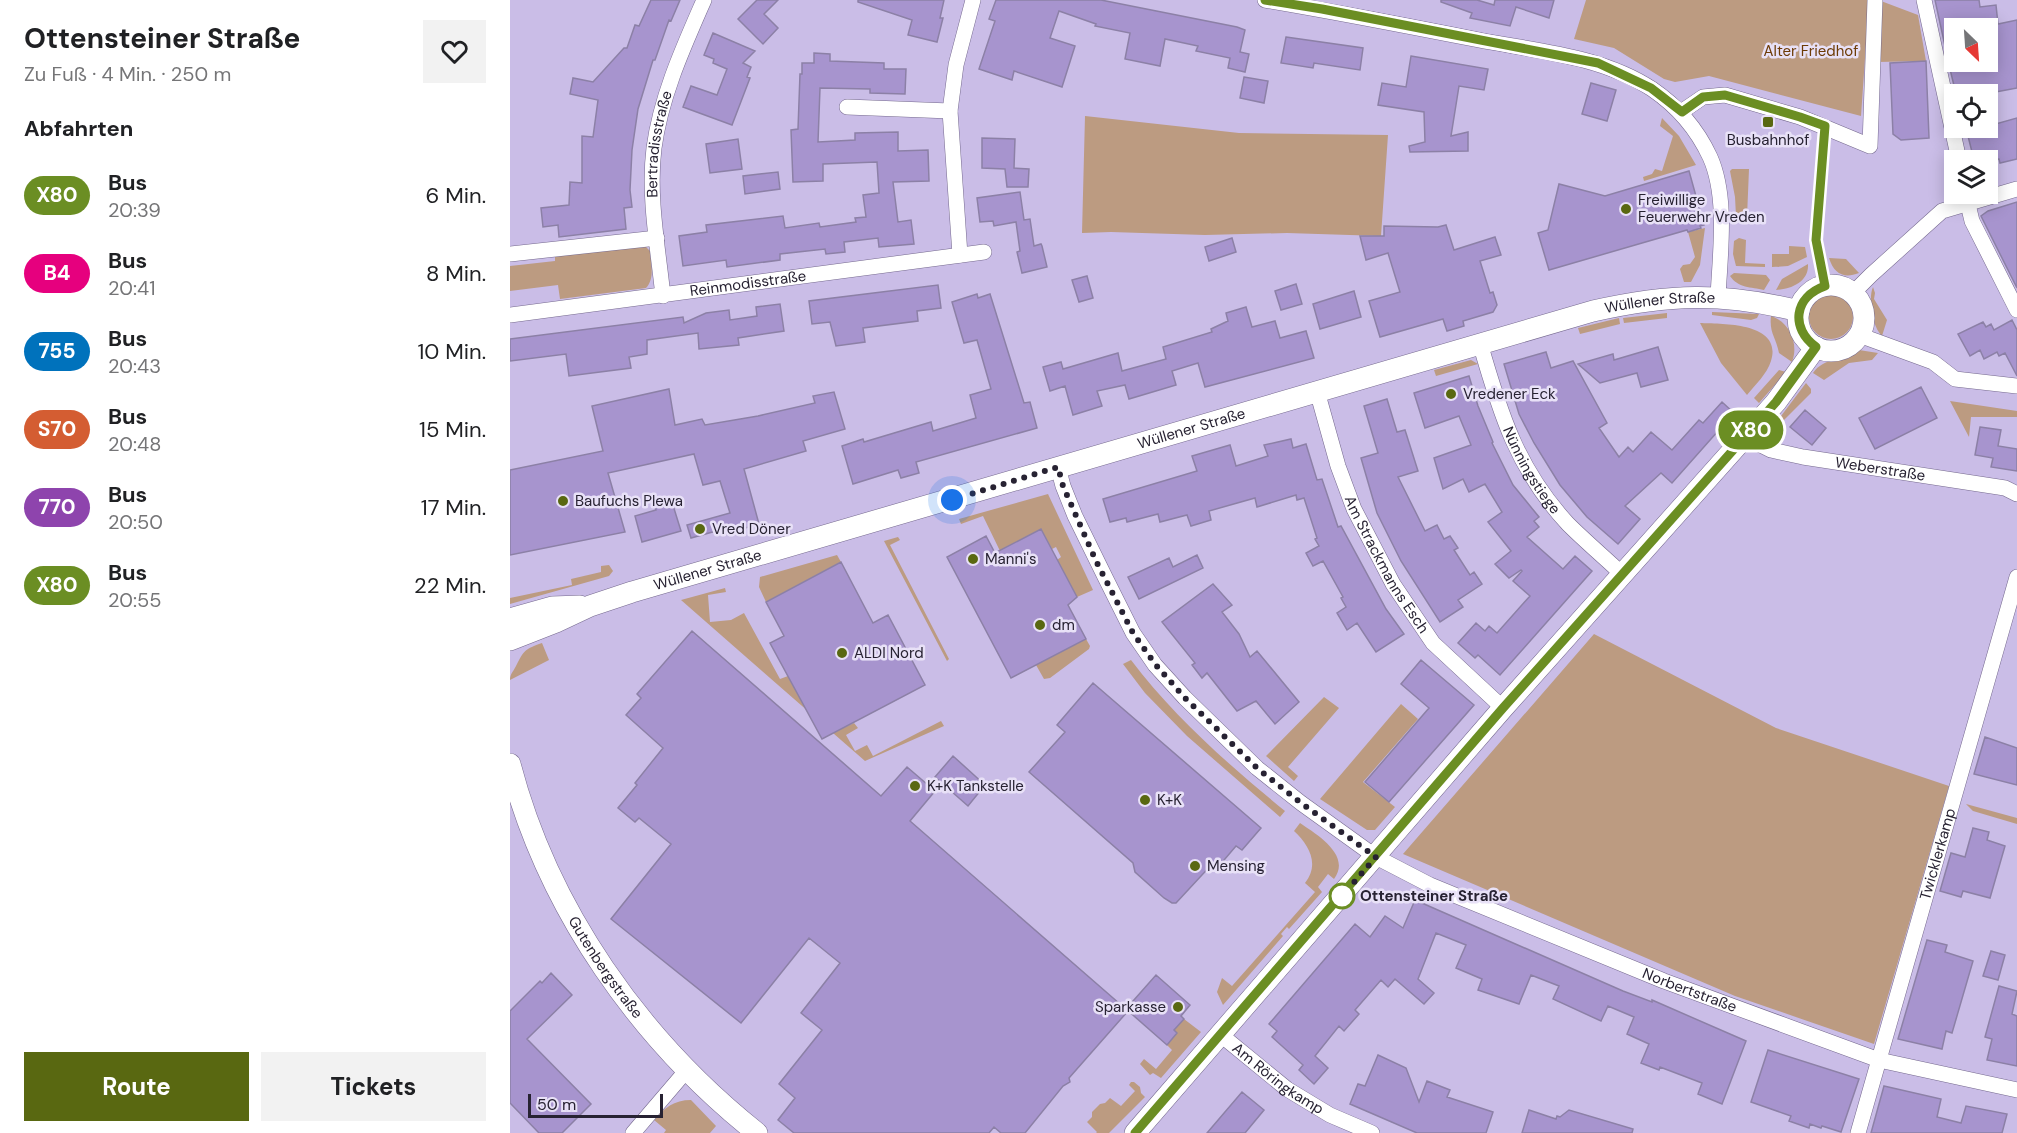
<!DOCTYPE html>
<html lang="de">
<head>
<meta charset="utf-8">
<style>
	body { margin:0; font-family:"DM Sans",sans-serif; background:#f2f2f2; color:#202124; height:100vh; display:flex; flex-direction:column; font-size:22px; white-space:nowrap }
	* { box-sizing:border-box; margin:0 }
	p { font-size:20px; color:#757577 }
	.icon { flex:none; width:33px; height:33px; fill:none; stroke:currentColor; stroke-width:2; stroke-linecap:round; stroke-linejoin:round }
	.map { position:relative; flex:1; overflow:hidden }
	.panel { display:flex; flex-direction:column; background:#fff; width:510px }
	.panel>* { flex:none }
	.badge { padding:0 12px; border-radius:20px; font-size:21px; line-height:39px }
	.needle { width:39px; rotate:155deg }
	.controls { position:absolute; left:1434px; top:18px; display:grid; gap:12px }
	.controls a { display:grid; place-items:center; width:54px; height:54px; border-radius:0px; background:#fff; box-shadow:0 3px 15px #0003; font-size:30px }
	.scale { position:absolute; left:18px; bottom:15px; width:135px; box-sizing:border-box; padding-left:6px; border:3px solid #272232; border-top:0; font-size:16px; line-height:21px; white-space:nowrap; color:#272232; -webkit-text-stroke:4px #e8e1f7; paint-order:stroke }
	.you { position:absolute; width:30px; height:30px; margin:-15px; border:4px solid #fff; border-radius:50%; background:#1a73e8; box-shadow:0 0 0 9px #1a73e833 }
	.map>.badge { position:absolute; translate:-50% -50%; box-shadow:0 0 0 3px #fff }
	h2 { padding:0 24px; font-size:22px; line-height:54px }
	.round { display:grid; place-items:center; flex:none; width:63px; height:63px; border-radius:0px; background:#f2f2f2 }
	.headline { display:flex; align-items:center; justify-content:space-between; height:102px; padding:0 24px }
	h1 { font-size:28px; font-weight:700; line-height:45px }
	.primary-button { display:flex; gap:12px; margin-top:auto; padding:12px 24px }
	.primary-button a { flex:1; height:69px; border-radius:0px; background:#596811; color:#fff; font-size:24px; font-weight:700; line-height:69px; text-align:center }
	.primary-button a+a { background:#f2f2f2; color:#202124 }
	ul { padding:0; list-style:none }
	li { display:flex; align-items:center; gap:18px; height:78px; padding:0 24px }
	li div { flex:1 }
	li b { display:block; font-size:22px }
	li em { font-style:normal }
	li .badge { min-width:66px; font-weight:700; text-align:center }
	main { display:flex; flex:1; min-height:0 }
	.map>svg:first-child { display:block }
	.green { fill:#bc9b81 }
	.building { fill:#a794ce; stroke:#8c80a6; stroke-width:1.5 }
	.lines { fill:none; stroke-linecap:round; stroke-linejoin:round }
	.street-casing { stroke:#75698e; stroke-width:16 }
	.secondary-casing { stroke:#75698e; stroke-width:22 }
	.street { stroke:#fff; stroke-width:15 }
	.secondary { stroke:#fff; stroke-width:21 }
	.line-casing { stroke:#fff; stroke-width:14 }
	.line { stroke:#6b8e23; stroke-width:9 }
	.walk { stroke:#272232; stroke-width:6; stroke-dasharray:0 10.8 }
	.poi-dot { fill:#596811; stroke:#e8e1f7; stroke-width:2 }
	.stop-dot { fill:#fff; stroke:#6b8e23; stroke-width:3 }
	.labels { text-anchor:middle; stroke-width:5; stroke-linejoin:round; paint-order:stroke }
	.park-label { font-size:15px; fill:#6d3b06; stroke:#e8e1f7 }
	.poi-label { font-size:15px; fill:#272232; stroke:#e8e1f7; text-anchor:start }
	.street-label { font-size:15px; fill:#272232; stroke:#e8e1f7 }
	.stop-label { font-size:15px; font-weight:bold; fill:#272232; stroke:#e8e1f7; text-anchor:start }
</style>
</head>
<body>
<main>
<section class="panel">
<div class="headline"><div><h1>Ottensteiner Straße</h1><p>Zu Fuß · 4 Min. · 250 m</p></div><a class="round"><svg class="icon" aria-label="heart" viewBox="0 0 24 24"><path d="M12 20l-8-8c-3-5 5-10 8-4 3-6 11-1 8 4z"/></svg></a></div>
<h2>Abfahrten</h2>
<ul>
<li><span class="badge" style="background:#6b8e23;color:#fff">X80</span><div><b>Bus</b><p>20:39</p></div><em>6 Min.</em></li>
<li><span class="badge" style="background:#e6007e;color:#fff">B4</span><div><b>Bus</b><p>20:41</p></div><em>8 Min.</em></li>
<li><span class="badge" style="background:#0072bc;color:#fff">755</span><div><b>Bus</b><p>20:43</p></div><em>10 Min.</em></li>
<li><span class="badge" style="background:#d45d32;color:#fff">S70</span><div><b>Bus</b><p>20:48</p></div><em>15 Min.</em></li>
<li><span class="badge" style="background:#8e44ad;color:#fff">770</span><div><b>Bus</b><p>20:50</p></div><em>17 Min.</em></li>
<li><span class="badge" style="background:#6b8e23;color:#fff">X80</span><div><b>Bus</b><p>20:55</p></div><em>22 Min.</em></li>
</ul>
<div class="primary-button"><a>Route</a><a>Tickets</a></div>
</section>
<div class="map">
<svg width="1507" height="1133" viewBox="0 0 1507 1133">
	<rect width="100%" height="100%" fill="#cabde7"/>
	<path class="green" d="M1076 0H1359L1351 116 1199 76 1165 82 1154 79 1104 48 1064 39Z
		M1371 1 1408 15 1416 61 1367 62Z
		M575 116 729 133 878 135 871 236 777 233 695 235 601 232 572 233Z
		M1152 118 1169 136 1186 165 1134 181 1133 177 1142 174 1145 169 1152 171 1163 136 1150 126Z
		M1222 169H1239L1237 217 1226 216 1225 197 1220 171Z
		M1195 228 1190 265 1181 282H1174L1170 269 1173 265 1180 264 1185 257 1178 232Z
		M1229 238 1236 240 1235 263 1255 264V267L1226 266 1223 254 1224 241Z
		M1279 246 1295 247 1297 257 1278 266 1262 267V254H1279Z
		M136 247 140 251C141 264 145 278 136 288L50 299 48 285 0 291V266L45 261V254Z
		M1319 258 1336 259 1349 273C1334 279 1324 274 1319 258Z
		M1298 264C1299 282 1281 289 1266 290L1272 279Z
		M1224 273 1256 275 1260 280 1254 290C1241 287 1228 288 1220 276Z
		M1363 287 1365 293 1364 299 1377 320 1372 336C1362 327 1358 298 1363 287Z
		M1299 317a22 22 0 1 1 44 0a22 22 0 1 1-44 0Z
		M1202 312 1249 314 1247 318 1241 320 1202 315Z
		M1157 313V318L1114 323 1113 318Z
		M1261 316C1280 322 1289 344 1282 362L1269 353C1266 337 1259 333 1261 316Z
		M1109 318 1110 324 1070 334 1068 328Z
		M1190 323C1212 324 1273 322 1261 361 1257 374 1245 385 1237 395L1211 363Z
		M1349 350 1368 353 1362 360 1339 363 1314 380 1303 373C1314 357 1333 361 1349 350Z
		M961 360 968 364 926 376 924 370Z
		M1269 370 1276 372 1249 403 1244 398Z
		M1296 383 1301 389V393L1270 424 1268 420Z
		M1440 401 1507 411V417H1461L1459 437Z
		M538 494 583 590 567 597 547 560 551 557 546 547 542 549 531 529 490 551 473 516 451 524 449 519Z
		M388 537 390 540 380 545 439 659 437 661 374 541Z
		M327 555 331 562 256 602 249 587 250 577Z
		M99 565 103 571 99 576 0 604V598L62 585 61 579 91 572V566Z
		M215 588 216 592 198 595 200 622 221 620 234 613 270 679 278 676 284 687 331 729 344 723 348 728 336 735 345 751 357 745 363 756 431 721 434 726 355 761 171 600Z
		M1084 634 1266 728 1439 786 1364 1044 1225 996 893 854Z
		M576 639 580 646 579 649 540 678 534 679 526 665Z
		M32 643 39 660 0 680C0 674 3 672 6 666 14 650 15 649 32 643Z
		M621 660C664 717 720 766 775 811L770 817 677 736 635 693 613 664Z
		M814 697 829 708 778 767 788 776 784 781 756 756Z
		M891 704 908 719 853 782 885 807 865 830H857L810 799Z
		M1456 804 1507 818V824L1463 811Z
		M790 823C806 834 842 855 824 879L818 874 808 887 812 892 779 929 777 927 771 934 773 936 713 1005 707 992 712 978 722 986 805 892 795 883C810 864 799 845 784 831Z
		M674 1019 691 1032 651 1078 643 1073 640 1075 630 1064 634 1059 646 1069 662 1050 657 1045 667 1033 664 1030Z
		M621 1082H624L630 1087 631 1093 635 1097 599 1133H586L587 1132 577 1122 582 1117V1112L590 1104 595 1103 600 1098 611 1106 625 1091 619 1085Z
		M181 1100 206 1126 200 1133H154L156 1130 144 1120C154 1108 164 1100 181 1100Z"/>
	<path class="building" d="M141 0H170L161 21 159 20 145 60H143L128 109 122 150 120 190 122 207 114 208 116 229 49 237 48 225 33 227 31 208 59 205 60 182 72 183V136L83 137 88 100 60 94 63 78 83 82 114 48H117L125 25 129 26Z
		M247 0H268L254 14 268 28 253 44 228 19Z
		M348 0H434L430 18H433L427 42 398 35 402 20 348 2Z
		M486 0H591L727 27 735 30 730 52 739 54 735 72 718 68 720 58 686 51 688 46 655 39 650 66 615 59 620 33 585 26 586 24 549 11 540 38 565 46 552 87 504 71 502 80 469 69 485 21 479 19Z
		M931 0H967L984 5 985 0H1044L1039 18 1006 7 1000 26 960 18 962 13 931 2Z
		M1425 0H1469L1470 7 1486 5 1488 24 1507 20V88L1475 94H1446L1440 69 1478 62V28H1444V59L1438 60Z
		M203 33 245 51 233 63 241 67 237 77 240 78 222 125 173 107 181 86 207 95 217 69 203 63 204 59 194 55Z
		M776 37 853 48 850 70 804 63 803 68 771 63Z
		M304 53 320 54V61L374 63V69H396L395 94 360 93V89L310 88 308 142 345 140V133L388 132V151L418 150 419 181 383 182 388 222 401 220 404 244 369 247 368 238 334 242 335 252 316 254 315 249 270 254V260L217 267 216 260 173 266 169 236 197 232 196 225 273 216 275 228 309 223 310 227 346 222 345 218 356 217 353 195 369 193 367 162 313 164V181L283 182 281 130 288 129 290 74H292V63H304Z
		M901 56 978 69 974 90 949 86 941 136 958 132V151L900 152 899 146 915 142 914 112 868 105 872 83 896 87Z
		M1416 61 1419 138 1391 140 1383 134 1380 63Z
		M734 77 758 81 754 103 730 98Z
		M1081 83 1106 90 1097 121 1072 114Z
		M1507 118V159L1490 163 1489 159 1464 160 1457 132Z
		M472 138 505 139 504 168 519 169 518 187H497L495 169 472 168Z
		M228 139 232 169 200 173 196 144Z
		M1179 171 1194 225 1190 226 1191 228 1178 232 1177 230 1039 270 1028 233 1038 230 1049 184 1095 196Z
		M268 172 270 189 235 194 233 176Z
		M510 192 514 220 520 219 524 246 531 244 532 246 537 267 512 273 507 252 510 251 506 222 484 226 483 221 470 222 467 198Z
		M1507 202V288L1471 216 1478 211Z
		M936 225 944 250 985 237 991 255 970 261 980 293 983 292 987 305 983 312 953 321 954 326 937 331 933 319 870 337 859 301 890 292 878 253 856 260 850 236H874V226L928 227Z
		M722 238 726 252 699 261 695 247Z
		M577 276 583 298 569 302 562 280Z
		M786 284 792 304 771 310 765 291Z
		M428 285 431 308 407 311 408 321 353 328 355 342 326 346 320 322 302 324 299 301Z
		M844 291 851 317 810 329 803 304Z
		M467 294 468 298 480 294 514 403 520 402 527 428 406 462 409 473 391 478 388 470 343 484 332 446 353 439 354 442 421 422 423 431 466 418 460 395 481 389 467 340 454 343 442 302Z
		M270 304 274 331 228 338 229 345 189 349 188 333 137 340V354L119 357 121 368 59 376 56 354 0 361V339L173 317 174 323 196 313 219 310 220 320 247 316 246 307Z
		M736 307 742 327 765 321 770 338 796 331 804 358 695 387 688 363 662 371 666 385 619 399 615 385 587 391 592 406 563 415 555 386 540 391 533 367 551 362 553 369 608 353 612 371 656 359 653 347 702 332 701 329 718 321 716 313Z
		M1502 320 1507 330V376L1495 353 1489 356 1487 352 1474 359 1470 350 1460 356 1448 334 1473 322 1476 327 1481 324 1484 330Z
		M1148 347 1158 380 1131 387 1127 373 1090 383 1068 364 1103 354 1104 360Z
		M1036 352 1041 368 1063 361 1097 423 1089 428 1109 457 1118 447 1123 452 1141 432 1162 450 1189 420 1193 423 1212 402 1224 413 1162 483 1151 473 1115 506 1130 519 1108 544 1077 517 1050 485 1024 443 1009 414 994 364Z
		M959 376 968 406 983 442 982 443 1003 485 1029 517 1024 521 1029 527 1017 537 1053 569 1065 556 1082 571 990 675 968 655 965 658 948 643 966 623 975 631 979 626 987 633 1020 596 1003 581 1012 571 1011 570 999 578 985 564 1001 551 978 522 992 512 975 484 959 492 953 479 933 489 924 458 961 445 949 416 915 428 904 393Z
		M1411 387 1427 418 1365 449 1349 418Z
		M159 389 165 425 192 419 195 425 248 416 305 403 303 396 324 392 335 429 293 441 296 451 234 469 249 524 225 531 224 526 181 538 177 525 220 513 210 481 193 485 184 454 98 473 115 532 0 555V470L93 451 82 406Z
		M877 399 887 432 895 430 908 471 888 477 915 531 927 525 934 539 940 536 948 548 944 550 960 575 964 572 972 584 948 600 953 607 930 622 891 561 867 513 851 458 868 453 854 406Z
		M1295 410 1316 428 1302 445 1280 427Z
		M1470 427 1491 430 1488 446 1507 449V471L1481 467 1483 458 1465 455Z
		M781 439 783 448 796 444 807 480 812 479 828 527 831 526 876 609 894 634 866 652 847 623 837 630 827 613 836 607 831 598 833 597 813 561 803 566 796 553 809 546 805 539 807 538 794 498 787 500 786 495 747 507 745 498 699 511 701 520 681 526 677 515 650 522 648 514 617 522 616 518 600 522 593 499 687 471 682 456 720 445 726 466 758 456 754 445Z
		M162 502 171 531 132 542 125 516 146 510 145 507Z
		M531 529 567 597 558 605 576 639 501 678 437 557 476 536 485 553Z
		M687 555 693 568 629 599 618 577 659 558 663 567Z
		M331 562 363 623 378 615 415 685 312 739 260 643 274 636 256 602Z
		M703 584 722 605 712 612 729 634 740 657 747 651 789 702 765 724 746 701 727 711 697 673 692 678 682 665 685 663 652 622Z
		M182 631 371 796 397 767 425 791 400 821 618 1011 559 1078 560 1082 553 1086 515 1133H491L484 1127 479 1133H284L268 1120 285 1098 269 1084 312 1030 291 1013 330 963 299 938 231 1023 101 919 161 844 129 818 125 822 108 808 127 785 125 783 153 748 116 715 131 698 127 694Z
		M911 660 964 705 879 802 855 782 919 708 891 684Z
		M583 683 751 828 732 850 726 846 709 866 704 862 666 903H662L654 898 625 872 623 863 519 772 555 732 547 725Z
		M1475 737 1507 748V785L1464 774Z
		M443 756 475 785 458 806 425 777Z
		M1463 828 1479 832 1477 840 1495 846 1480 898 1453 891 1451 897 1430 891 1441 853 1455 857Z
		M905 900 1113 991 1142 1002V1000L1236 1041 1212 1104 1188 1094 1192 1083 1150 1067 1149 1070 1131 1063 1139 1044 1117 1034 1124 1017 1098 1006 1091 1021 1043 999 1049 986 1021 975 1009 1004 968 990 972 979 946 968 956 945 926 933 908 979 924 993 914 1004 885 979 878 987 871 980 845 1010 849 1014 834 1031 829 1026 805 1056 818 1068 804 1084 789 1070 793 1065 762 1037 767 1031 759 1024 845 924 860 937 875 916 893 928Z
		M1417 940 1437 945 1435 952 1463 961 1442 1033 1436 1031 1432 1049 1388 1039Z
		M1481 951 1495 955 1488 980 1473 976Z
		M41 973 62 995 17 1039 81 1104 52 1133H29L0 1103V1011L30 981 32 983Z
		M646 975 680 1005 671 1016 674 1019 664 1030 667 1033 657 1045 616 1009Z
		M1489 986 1507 991 1502 1014 1507 1016V1066L1477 1060 1482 1039 1475 1037Z
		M1258 1050 1349 1079 1331 1132 1312 1126 1311 1128 1300 1124 1299 1128 1279 1121 1281 1116 1241 1102Z
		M868 1055 896 1068 909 1102 917 1081 940 1090 937 1097 983 1112 976 1133H907L840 1104 848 1084 855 1086Z
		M1374 1086 1431 1099 1427 1117 1451 1123 1456 1106 1497 1114 1492 1133H1361Z
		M732 1092 754 1110 735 1133H697Z
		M1019 1110 1046 1119 1047 1116 1050 1117 1059 1110 1123 1129 1122 1133H1012Z"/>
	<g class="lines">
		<defs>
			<g id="street">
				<path d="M755 0C826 12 898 26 969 40 1027 51 1092 56 1142 89 1167 106 1187 129 1200 157 1218 197 1210 254 1208 297"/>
				<path d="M1414 0 1449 160"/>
				<path d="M337 107 440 111"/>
				<path d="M1171 112 1193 97 1215 95 1290 117 1360 146 1365 0"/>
				<path d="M1456 196 1462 221 1507 310"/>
				<path d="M0 254 147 238"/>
				<path d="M450 255 440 111 446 65 463 0"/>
				<path d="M1343 293 1361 275 1432 211 1507 189"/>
				<path id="s1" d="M153 296C148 248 138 196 144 148 151 96 173 48 194 0"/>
				<path id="s2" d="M0 315 474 252"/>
				<path d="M1349 335 1423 362 1445 379 1507 386"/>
				<path id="s3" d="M970 343C990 413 1007 469 1058 524 1075 541 1094 557 1112 574"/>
				<path id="s4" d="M807 391 828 466 844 509 883 584 923 643 993 708"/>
				<path id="s5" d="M1235 437 1261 450 1293 457 1495 488 1507 494"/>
				<path id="s6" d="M548 467 553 486 565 516 596 579 623 633 645 665 675 698 747 768 791 803 866 857 920 885 1154 981 1369 1060 1507 1090"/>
				<path id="s7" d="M711 1035 777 1089 820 1115 862 1133"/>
				<path d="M123 1133 176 1071"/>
				<path id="s8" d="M1348 1133 1507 577"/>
			</g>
			<g id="secondary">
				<circle cx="1321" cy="318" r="33"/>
				<path d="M0 619 42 607 70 606"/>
				<path id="s9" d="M0 640 46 622 80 606 122 592 1083 311C1159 294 1212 292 1289 311"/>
				<path id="s10" d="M0 764C38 910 130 1040 247 1133"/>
				<path d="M625 1133 993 708 1266 402 1306 347"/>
			</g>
		</defs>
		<use href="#street" class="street-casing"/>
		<use href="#secondary" class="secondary-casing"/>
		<use href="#street" class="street"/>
		<use href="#secondary" class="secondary"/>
	</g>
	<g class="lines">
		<defs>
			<path id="line" d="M625 1133 993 708 1266 402 1306 347C1280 328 1284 297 1315 286L1306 240 1315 126 1290 117 1215 95 1193 97 1172 112 1141 88 1088 63 812 9 755 0"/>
		</defs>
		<use href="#line" class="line-casing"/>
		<use href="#line" class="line"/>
		<path class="walk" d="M442 500 548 467 553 486 586 561 623 633 645 664 675 698 747 768 791 803 866 857 832 896"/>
	</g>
	<g class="poi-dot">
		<rect x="1252" y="116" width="12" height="12" rx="3"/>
		<circle cx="1116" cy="209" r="6"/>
		<circle cx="941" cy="394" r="6"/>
		<circle cx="53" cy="501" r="6"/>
		<circle cx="190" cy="529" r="6"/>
		<circle cx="463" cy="559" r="6"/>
		<circle cx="530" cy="625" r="6"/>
		<circle cx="332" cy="653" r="6"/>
		<circle cx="405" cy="786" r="6"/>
		<circle cx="635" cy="800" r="6"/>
		<circle cx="685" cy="866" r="6"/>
		<circle cx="668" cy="1007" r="6"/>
	</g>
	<circle class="stop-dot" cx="832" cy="896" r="12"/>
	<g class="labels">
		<g class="park-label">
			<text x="1301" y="56">Alter Friedhof</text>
		</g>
		<g class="poi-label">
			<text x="1258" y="145" text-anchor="middle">Busbahnhof</text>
			<text x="1128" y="205">Freiwillige<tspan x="1128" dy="17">Feuerwehr Vreden</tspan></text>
			<text x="953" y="399">Vredener Eck</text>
			<text x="65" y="506">Baufuchs Plewa</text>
			<text x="202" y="534">Vred Döner</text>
			<text x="475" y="564">Manni's</text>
			<text x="542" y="630">dm</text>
			<text x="344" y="658">ALDI Nord</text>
			<text x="417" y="791">K+K Tankstelle</text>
			<text x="647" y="805">K+K</text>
			<text x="697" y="871">Mensing</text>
			<text x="656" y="1012" text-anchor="end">Sparkasse</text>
		</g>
		<g class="street-label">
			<text dy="5" stroke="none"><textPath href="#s1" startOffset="153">Bertradisstraße</textPath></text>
			<text dy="5" stroke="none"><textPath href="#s2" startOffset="240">Reinmodisstraße</textPath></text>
			<text dy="5" stroke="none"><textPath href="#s9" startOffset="1200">Wüllener Straße</textPath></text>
			<text dy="5" stroke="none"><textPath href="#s9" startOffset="714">Wüllener Straße</textPath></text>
			<text dy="5" stroke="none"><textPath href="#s3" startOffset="138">Nünningstiege</textPath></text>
			<text dy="5" stroke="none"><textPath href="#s5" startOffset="140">Weberstraße</textPath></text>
			<text dy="5" stroke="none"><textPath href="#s4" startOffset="188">Am Strackmanns Esch</textPath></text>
			<text dy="5" stroke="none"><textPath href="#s9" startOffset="210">Wüllener Straße</textPath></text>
			<text dy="5" stroke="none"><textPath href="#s8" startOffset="290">Twicklerkamp</textPath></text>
			<text dy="5" stroke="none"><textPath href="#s10" startOffset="226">Gutenbergstraße</textPath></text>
			<text dy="5" stroke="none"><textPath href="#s6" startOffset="856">Norbertstraße</textPath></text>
			<text dy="5" stroke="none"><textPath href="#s7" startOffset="72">Am Röringkamp</textPath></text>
		</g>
		<g class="stop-label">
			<text x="850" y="901">Ottensteiner Straße</text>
		</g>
	</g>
</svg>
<div class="controls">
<a><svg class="needle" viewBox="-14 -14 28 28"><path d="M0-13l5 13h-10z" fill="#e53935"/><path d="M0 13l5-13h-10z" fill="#757577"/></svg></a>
<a><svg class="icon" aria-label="locate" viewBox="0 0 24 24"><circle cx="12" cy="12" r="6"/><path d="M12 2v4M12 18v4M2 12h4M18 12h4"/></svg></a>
<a><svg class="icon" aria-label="layers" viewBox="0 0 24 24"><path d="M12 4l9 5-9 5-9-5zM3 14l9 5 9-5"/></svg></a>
</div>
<div class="scale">50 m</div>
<div class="you" style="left:442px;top:500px"></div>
<b class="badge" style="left:1241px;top:430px;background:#6b8e23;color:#fff">X80</b>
</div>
</main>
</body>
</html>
